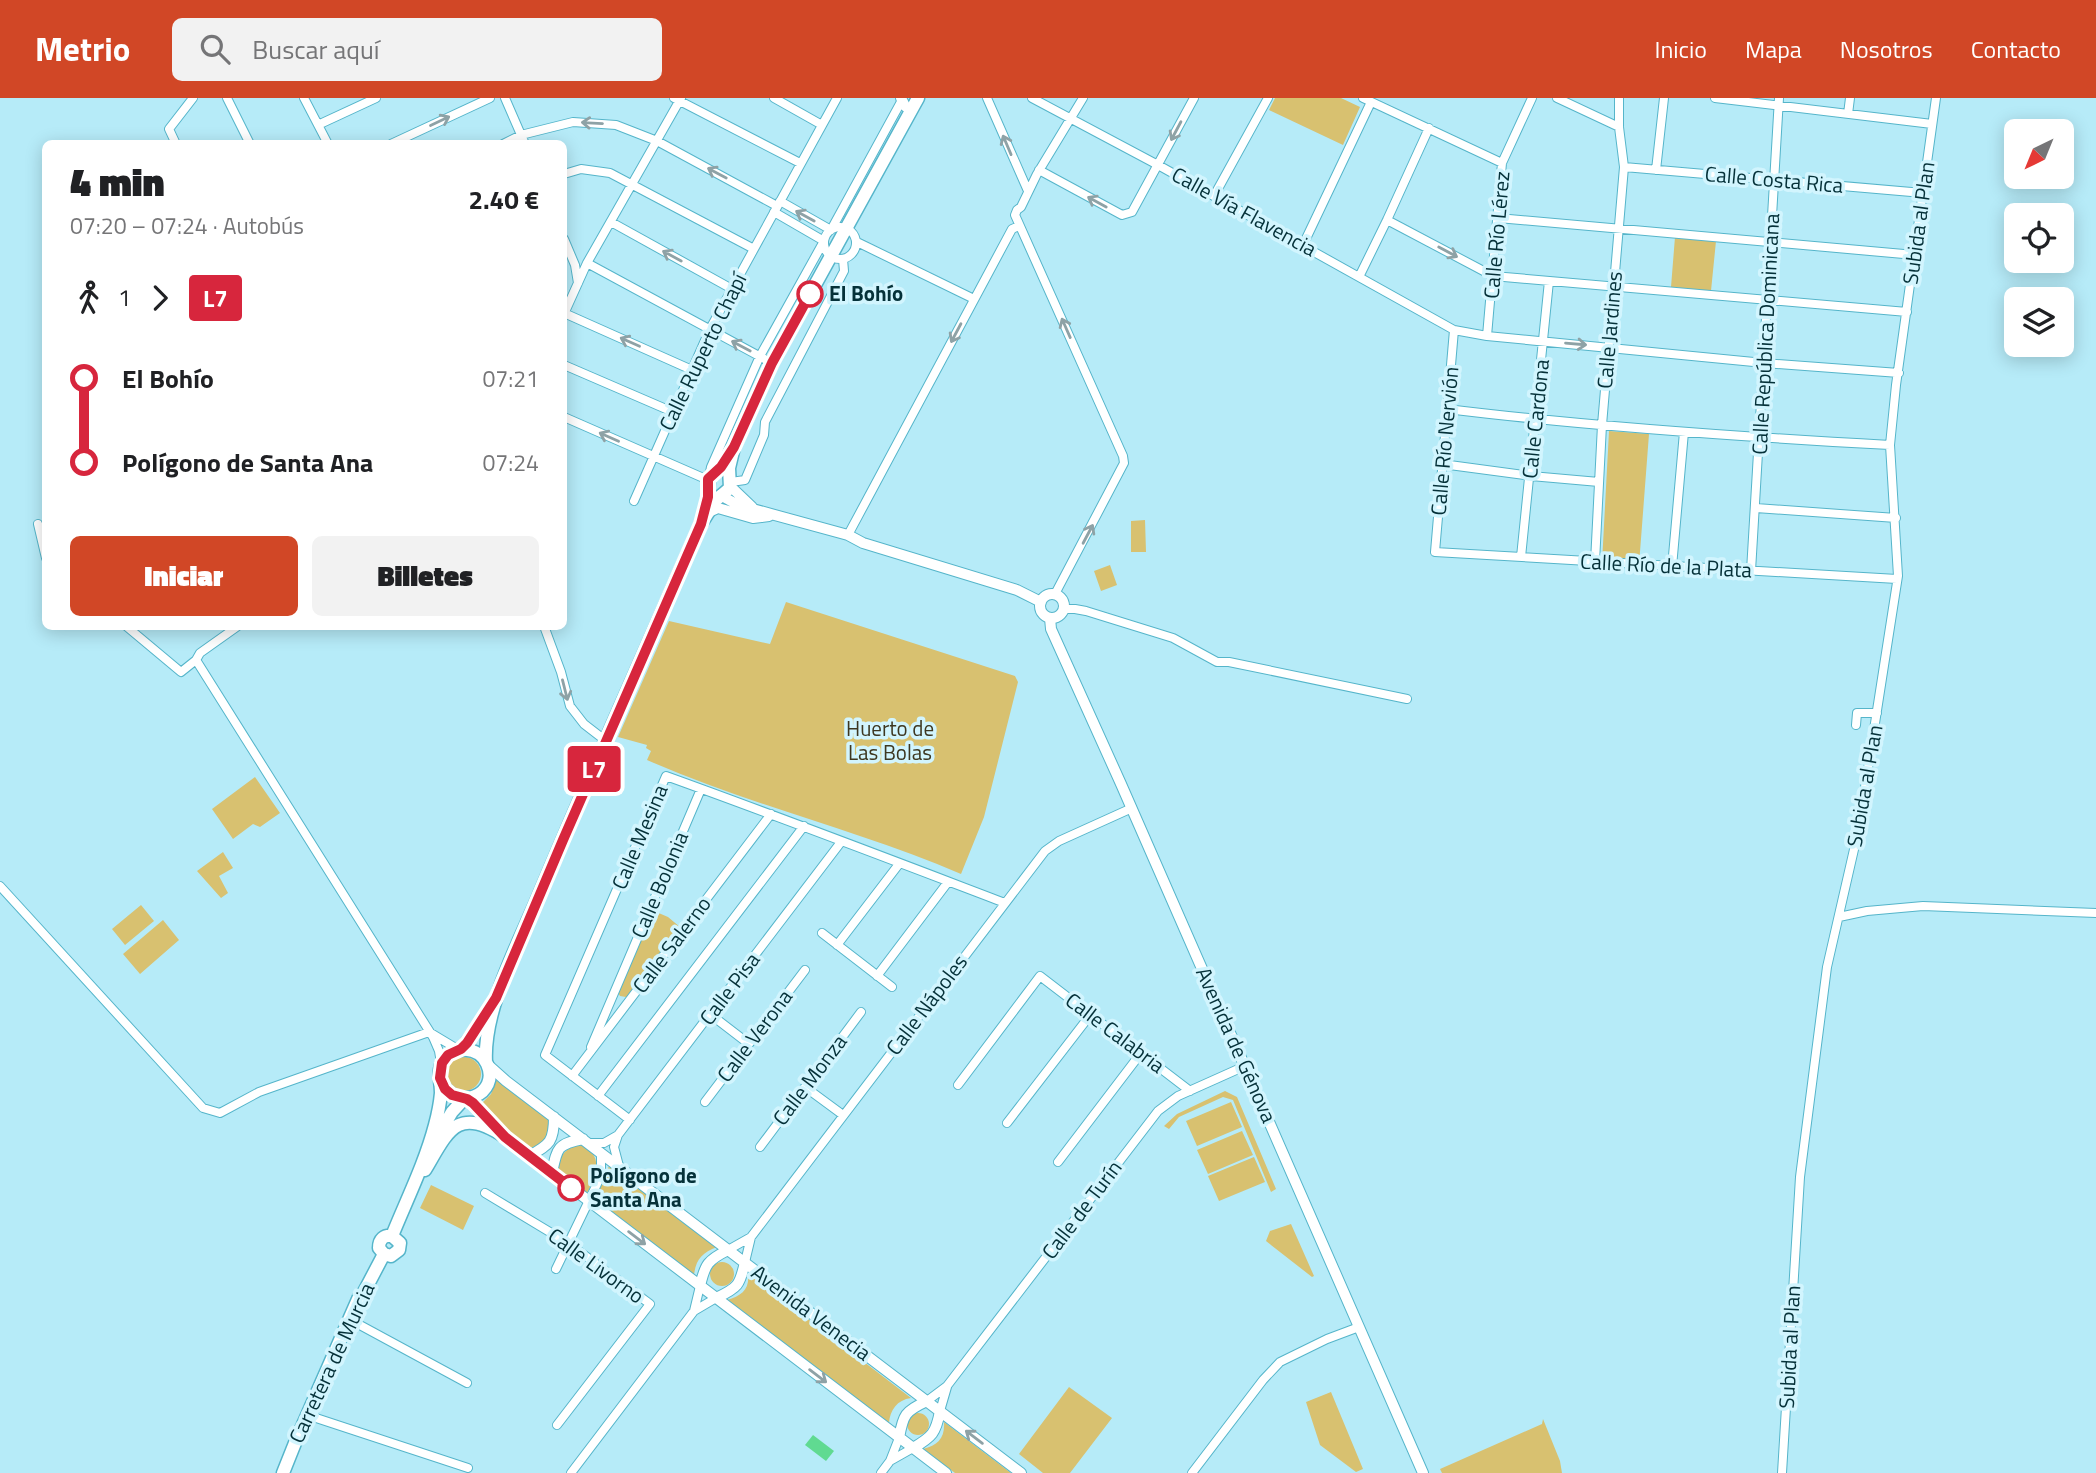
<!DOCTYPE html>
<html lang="es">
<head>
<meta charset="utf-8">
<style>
	body { margin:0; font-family:"Titillium Web",sans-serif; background:#f2f2f2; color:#202124; height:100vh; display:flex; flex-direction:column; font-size:26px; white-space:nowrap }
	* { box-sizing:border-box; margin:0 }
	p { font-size:23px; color:#757577 }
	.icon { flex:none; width:38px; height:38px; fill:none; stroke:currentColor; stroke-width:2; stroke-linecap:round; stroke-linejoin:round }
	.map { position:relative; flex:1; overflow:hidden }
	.sheet { position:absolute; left:42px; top:42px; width:525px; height:490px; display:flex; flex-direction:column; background:#fff; border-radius:10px; box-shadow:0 4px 18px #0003 }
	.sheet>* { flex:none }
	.badge { padding:0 14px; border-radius:5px; font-size:24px; line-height:46px }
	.needle { width:46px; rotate:223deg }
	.controls { position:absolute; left:2004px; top:21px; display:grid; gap:14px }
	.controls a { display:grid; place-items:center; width:70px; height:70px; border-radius:10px; background:#fff; box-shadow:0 4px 18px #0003; font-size:35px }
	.map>.badge { position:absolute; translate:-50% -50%; box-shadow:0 0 0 4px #fff }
	.legs { display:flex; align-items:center; gap:10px; height:77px; padding:0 28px; font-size:23px }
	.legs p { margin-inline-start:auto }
	.head { display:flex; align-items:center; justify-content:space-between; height:119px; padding:0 28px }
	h1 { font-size:38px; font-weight:800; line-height:52px }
	.primary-button { display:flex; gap:14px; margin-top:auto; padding:14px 28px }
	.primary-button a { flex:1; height:80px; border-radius:10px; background:#d14726; color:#fff; font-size:28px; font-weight:800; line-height:80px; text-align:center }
	.primary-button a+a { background:#f2f2f2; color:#202124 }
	ul { padding:0 28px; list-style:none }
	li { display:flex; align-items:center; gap:24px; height:84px; font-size:26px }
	li i { display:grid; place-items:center; width:10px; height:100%; margin:0 9px; background:currentColor }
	li i::after { content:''; width:18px; height:18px; margin:-9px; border:5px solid; border-radius:50%; background:#fff }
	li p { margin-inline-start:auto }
	li:first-child i { background:linear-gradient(#0000 50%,currentColor 0) }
	li:last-child i { background:linear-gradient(currentColor 50%,#0000 0) }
	header { display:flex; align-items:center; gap:42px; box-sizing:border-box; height:98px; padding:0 35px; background:#d14726; color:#fff }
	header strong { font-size:33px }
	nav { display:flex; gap:38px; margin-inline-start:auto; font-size:24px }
	.search { width:490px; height:63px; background:#f2f2f2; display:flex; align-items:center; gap:18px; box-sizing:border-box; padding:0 24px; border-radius:10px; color:#757577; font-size:26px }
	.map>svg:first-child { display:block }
	.green { fill:#d8c170 }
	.water { fill:#60da91 }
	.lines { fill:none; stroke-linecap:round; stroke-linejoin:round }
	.minor-casing { stroke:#55b5ca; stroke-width:10 }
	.tertiary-casing { stroke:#55b5ca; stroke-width:12 }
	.primary-casing { stroke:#55b5ca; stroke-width:15 }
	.minor { stroke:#fff; stroke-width:8 }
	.tertiary { stroke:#fff; stroke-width:10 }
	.primary { stroke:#fff; stroke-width:12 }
	.oneway { stroke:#8ea2a6 }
	.line-1-casing { stroke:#fff; stroke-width:16 }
	.line-1 { stroke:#d7263d; stroke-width:10 }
	.stop-1-dot { fill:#fff; stroke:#d7263d; stroke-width:3.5 }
	.labels { text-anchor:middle; stroke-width:7; stroke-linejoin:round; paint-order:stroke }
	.street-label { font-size:21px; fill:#053139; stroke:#d2f5fe }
	.stop-label { font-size:21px; font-weight:bold; fill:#053139; stroke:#d2f5fe; text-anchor:start }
	.park-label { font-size:21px; fill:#3d3721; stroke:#d2f5fe }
</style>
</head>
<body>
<header>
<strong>Metrio</strong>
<div class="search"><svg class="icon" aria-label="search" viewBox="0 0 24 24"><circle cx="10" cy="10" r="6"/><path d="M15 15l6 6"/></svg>Buscar aquí</div>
<nav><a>Inicio</a><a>Mapa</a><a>Nosotros</a><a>Contacto</a></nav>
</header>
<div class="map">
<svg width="2096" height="1375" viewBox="0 0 2096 1375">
	<rect width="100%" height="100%" fill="#b6ebf8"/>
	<path class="green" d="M1275 0H1341L1360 9 1343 47 1269 12Z
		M1675 139 1716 143 1711 193 1671 189Z
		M1609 333 1649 336 1639 467 1602 465Z
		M1145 422 1146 454H1131V423Z
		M1110 467 1117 487 1101 493 1094 473Z
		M786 504 1015 578 1018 584 984 719 961 776C858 732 749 707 647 662L651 653 646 650 647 647 618 639 669 523 770 546Z
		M255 679 280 715 260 729 253 726 233 741 212 711Z
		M223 754 233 770 219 778 228 795 221 800 197 773Z
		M141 807 154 823 125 847 112 831Z
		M654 813 668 819 680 829 629 898 626 899 620 898 617 893Z
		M163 822 179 842 140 876 123 856Z
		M447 976a17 17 0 1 1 34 0a17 17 0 1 1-34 0Z
		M497 981 548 1022C551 1038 545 1047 529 1050L495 1024 481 1006 491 996Z
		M1225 993 1237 999 1276 1091 1271 1094 1233 1002 1223 999 1179 1019 1169 1031 1164 1028 1177 1016Z
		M1231 1004 1242 1029 1197 1048 1186 1023Z
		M1242 1033 1253 1057 1208 1076 1197 1052Z
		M578 1046C605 1055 597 1077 587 1095 579 1089 568 1084 562 1077 550 1063 566 1051 578 1046Z
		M1254 1059 1265 1084 1219 1103 1208 1078Z
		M609 1068 717 1149C702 1155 696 1161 694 1177L595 1102Z
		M431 1087 474 1108 463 1132 420 1110Z
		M1291 1126 1314 1178 1312 1179 1266 1143 1270 1133Z
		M710 1176a12 12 0 1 1 24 0a12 12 0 1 1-24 0Z
		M748 1175 911 1300C897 1302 890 1312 889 1325L727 1202C742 1198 750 1191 748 1175Z
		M1069 1289 1112 1320 1070 1375H1043L1019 1356Z
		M1331 1294 1363 1371 1356 1374 1320 1347 1306 1304Z
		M907 1326a11 11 0 1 1 22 0a11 11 0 1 1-22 0Z
		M1543 1321 1560 1363 1562 1375H1442L1440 1371 1542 1326Z
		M944 1324 1011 1375H955L923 1351C938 1347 945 1340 944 1324Z"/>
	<path class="water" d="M813 1337 834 1353 826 1363 805 1347Z"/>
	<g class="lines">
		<defs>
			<path id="minor" d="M227 0 250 46
				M304 0 328 46
				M505 0 525 46
				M674 0 800 65
				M774 0 822 27
				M987 0 1028 93
				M1032 0 1158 67 1454 232 1487 238 1764 265 1899 275
				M1363 0 1502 65
				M1557 0 1619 29
				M1715 0 1932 26
				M1848 16 1850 0
				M320 26 376 0
				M176 46 169 31 193 0
				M391 46 490 0
				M503 46 521 37 573 24 616 27 657 43 777 108
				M1624 69 1923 95
				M1039 72 1122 117 1132 114 1194 0
				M1656 72 1664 0
				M564 76 581 71 610 75 754 151
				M1214 98 1268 0
				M780 103 831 132 902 2
				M1498 120 1915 157
				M1387 122 1493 178 1907 214
				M611 124 732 191
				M824 145a16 16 0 1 1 32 0a16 16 0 1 1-32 0Z
				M564 141 575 167 578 185
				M857 144 974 201
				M1303 147 1371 4
				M587 165 772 265
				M1359 179 1387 122 1429 30
				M564 215 692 272
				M564 216 587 165 681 0
				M1454 232 1435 454 1897 481
				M1487 238 1502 65 1532 0
				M564 267 673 314
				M1447 311C1594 329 1742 339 1890 347
				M564 319 708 382
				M1442 366 1531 378 1599 384
				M709 379 711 369 760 258 824 143 774 114
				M731 384 745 382 764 337 765 324 844 173 843 161
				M634 403 710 231 837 0
				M1756 410 1896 420
				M38 426 46 460
				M848 437 1012 131 1019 128
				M1521 459 1549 183
				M1595 464 1602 327 1624 69 1619 29V0
				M1672 469 1684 334
				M1751 473 1779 0
				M1055 496 1124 365 1123 358 1015 117 1017 112 1021 109 1037 76 1083 0
				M1064 511H1075L1086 513 1173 540 1217 564H1229L1407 601
				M126 528 181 574 196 562 200 555 238 528
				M544 528 561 574 570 608 584 626 606 643
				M196 562 433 939 439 953 441 965
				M1856 627 1857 615H1877
				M0 788 203 1010 220 1015 259 994 429 934 459 952
				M1839 819 1867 813 1923 808 2096 815
				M822 835 892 889
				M837 847 899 766
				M877 878 948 784
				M710 916 749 946
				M591 949 701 691
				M572 978 771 716
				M958 987 1040 878 1190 993
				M805 989 843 1017
				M598 998 804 728
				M705 1004 805 872
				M630 1022 545 957 666 678C780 719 892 762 1005 805
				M1007 1025 1091 916
				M618 1037 614 1049 619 1068
				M589 1045H604L618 1037 841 744
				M760 1049 861 914
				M1058 1064 1141 955
				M485 1095 568 1145 650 1206 557 1327
				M728 1152 751 1139 1045 753 1059 743 1132 710
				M745 1164 751 1139
				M556 1171 597 1086 601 1075V1055
				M694 1213 700 1188
				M350 1218 358 1226 467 1285
				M927 1303 947 1288 1158 1013 1178 998 1245 968
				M940 1313 947 1289
				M307 1317 468 1370
				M890 1363 913 1350
				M571 1375 694 1213 716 1200
				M881 1375 890 1363 899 1340
				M1192 1375 1263 1282 1280 1264 1327 1241 1359 1229
				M1782 1375 1800 1079 1827 869 1858 734 1898 478 1890 347 1896 287 1936 0"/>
			<path id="tertiary" d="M901 0 905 8 911 12
				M730 388 752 409
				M720 397 738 407 848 437 863 445 1017 492 1041 504
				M709 414 718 410 753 420 769 418
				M1040 508a12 12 0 1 1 24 0a12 12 0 1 1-24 0Z
				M1050 520 1051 531 1121 686 1423 1375
				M487 966 506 983 1021 1375
				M467 1001 476 1008 505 1039 946 1375
				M529 1058C550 1047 554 1043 554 1019
				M552 1075C557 1050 557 1046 583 1041
				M700 1188C705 1166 708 1162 728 1152
				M716 1200C738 1190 740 1187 745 1164
				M899 1340C903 1317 905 1313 927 1303
				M913 1350C932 1339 936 1335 940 1313"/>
			<path id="primary" d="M705 412 708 399 709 379 721 369 734 349 772 265 918 0
				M462 951 489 913
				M486 964C483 911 519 845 539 797 591 673 647 549 701 426L716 402 730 390 729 370 734 349
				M437 1039 452 1014 464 1001
				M425 1072C448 1033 457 1007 505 1039
				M392 1138C407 1101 425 1065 435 1027 438 1016 440 1006 441 995 441 984 437 973 443 963 453 947 479 948 487 966 501 996 456 1016 441 983
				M384 1156 391 1158 399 1152 400 1145 392 1138
				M384 1156 379 1150C379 1141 384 1137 392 1138
				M283 1375 295 1345 359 1199 364 1194 384 1156"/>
		</defs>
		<use href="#minor" class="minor-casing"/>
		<use href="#tertiary" class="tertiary-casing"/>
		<use href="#primary" class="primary-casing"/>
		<use href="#minor" class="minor"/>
		<use href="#tertiary" class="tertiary"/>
		<use href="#primary" class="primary"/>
	</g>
	<defs><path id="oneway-shaft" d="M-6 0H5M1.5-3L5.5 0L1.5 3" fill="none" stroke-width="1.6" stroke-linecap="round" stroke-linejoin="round" transform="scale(1.75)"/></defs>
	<g class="oneway">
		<use href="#oneway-shaft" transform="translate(440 23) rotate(-25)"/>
		<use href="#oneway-shaft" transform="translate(592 25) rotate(-177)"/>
		<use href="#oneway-shaft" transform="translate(1176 33) rotate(118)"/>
		<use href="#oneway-shaft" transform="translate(1007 47) rotate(-113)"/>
		<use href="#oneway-shaft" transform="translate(717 75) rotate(-152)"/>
		<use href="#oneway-shaft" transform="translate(1097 104) rotate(-151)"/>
		<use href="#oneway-shaft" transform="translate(805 118) rotate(-151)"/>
		<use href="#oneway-shaft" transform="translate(1448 154) rotate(28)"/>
		<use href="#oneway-shaft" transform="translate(672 158) rotate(-151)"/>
		<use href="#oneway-shaft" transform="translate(1066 230) rotate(-114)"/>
		<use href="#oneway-shaft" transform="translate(956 235) rotate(118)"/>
		<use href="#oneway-shaft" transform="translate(630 244) rotate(-156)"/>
		<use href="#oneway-shaft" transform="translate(1576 246) rotate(5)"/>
		<use href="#oneway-shaft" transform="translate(741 248) rotate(-152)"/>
		<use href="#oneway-shaft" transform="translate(609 339) rotate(-156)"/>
		<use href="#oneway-shaft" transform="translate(1088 436) rotate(-62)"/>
		<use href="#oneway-shaft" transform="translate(565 592) rotate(76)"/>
		<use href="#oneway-shaft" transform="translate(637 1140) rotate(37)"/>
		<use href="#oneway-shaft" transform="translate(818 1278) rotate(37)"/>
		<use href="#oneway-shaft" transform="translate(974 1339) rotate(-143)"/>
	</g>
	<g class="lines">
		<defs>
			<path id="line-1" d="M571 1090 505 1039 473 1005 467 1001 452 997 445 991 440 980 442 965 448 957 461 951 467 945 496 900 563 742 701 426 708 399V381L721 369 734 349 772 265 810 196"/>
		</defs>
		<use href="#line-1" class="line-1-casing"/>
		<use href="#line-1" class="line-1"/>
	</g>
	<g class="stop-1-dot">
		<circle cx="810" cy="196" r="12"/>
		<circle cx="571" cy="1090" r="12"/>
	</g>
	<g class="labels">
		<g class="street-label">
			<text transform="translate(1774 82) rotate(5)" y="7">Calle Costa Rica</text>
			<text transform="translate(1244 114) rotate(29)" y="7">Calle Vía Flavencia</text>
			<text transform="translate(1919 125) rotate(-82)" y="7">Subida al Plan</text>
			<text transform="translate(1497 137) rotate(-85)" y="7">Calle Río Lérez</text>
			<text transform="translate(1610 232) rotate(-85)" y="7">Calle Jardines</text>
			<text transform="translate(1766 236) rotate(-87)" y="7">Calle República Dominicana</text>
			<text transform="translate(703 254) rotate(-64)" y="7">Calle Ruperto Chapí</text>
			<text transform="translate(1536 321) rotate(-84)" y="7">Calle Cardona</text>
			<text transform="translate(1445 343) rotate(-85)" y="7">Calle Río Nervión</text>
			<text transform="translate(1666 468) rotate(3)" y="7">Calle Río de la Plata</text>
			<text transform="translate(1865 688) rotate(-80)" y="7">Subida al Plan</text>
			<text transform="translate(640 739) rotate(-67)" y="7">Calle Mesina</text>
			<text transform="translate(660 787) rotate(-67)" y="7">Calle Bolonia</text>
			<text transform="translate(672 847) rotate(-53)" y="7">Calle Salerno</text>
			<text transform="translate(730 891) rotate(-53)" y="7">Calle Pisa</text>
			<text transform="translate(927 907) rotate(-53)" y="7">Calle Nápoles</text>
			<text transform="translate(1115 935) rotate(37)" y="7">Calle Calabria</text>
			<text transform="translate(755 938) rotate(-53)" y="7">Calle Verona</text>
			<text transform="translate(1236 947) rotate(66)" y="7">Avenida de Génova</text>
			<text transform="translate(810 982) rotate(-53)" y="7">Calle Monza</text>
			<text transform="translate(1082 1112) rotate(-53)" y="7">Calle de Turín</text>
			<text transform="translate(596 1168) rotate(36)" y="7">Calle Livorno</text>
			<text transform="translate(811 1215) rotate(37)" y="7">Avenida Venecia</text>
			<text transform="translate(1790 1249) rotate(-87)" y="7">Subida al Plan</text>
			<text transform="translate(332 1265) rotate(-65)" y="7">Carretera de Murcia</text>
		</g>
		<g class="stop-label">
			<text x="829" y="203">El Bohío</text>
			<text x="590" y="1085">Polígono de<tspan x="590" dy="24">Santa Ana</tspan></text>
		</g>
		<g class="park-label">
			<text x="890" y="638">Huerto de<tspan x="890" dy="24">Las Bolas</tspan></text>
		</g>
	</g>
</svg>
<div class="controls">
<a><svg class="needle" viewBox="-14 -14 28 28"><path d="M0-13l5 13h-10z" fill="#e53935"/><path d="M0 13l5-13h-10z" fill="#757577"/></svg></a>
<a><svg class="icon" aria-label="locate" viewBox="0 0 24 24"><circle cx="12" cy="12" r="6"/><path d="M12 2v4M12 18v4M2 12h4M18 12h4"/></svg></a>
<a><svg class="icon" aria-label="layers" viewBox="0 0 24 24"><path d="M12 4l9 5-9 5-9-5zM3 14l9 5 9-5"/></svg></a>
</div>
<b class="badge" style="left:594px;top:671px;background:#d7263d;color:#fff">L7</b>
<section class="sheet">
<div class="head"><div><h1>4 min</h1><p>07:20 – 07:24 · Autobús</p></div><b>2.40 €</b></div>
<div class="legs"><svg class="icon" aria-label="walk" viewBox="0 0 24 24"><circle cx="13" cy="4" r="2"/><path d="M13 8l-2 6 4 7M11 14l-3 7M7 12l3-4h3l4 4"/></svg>1<svg class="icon" aria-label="forward" viewBox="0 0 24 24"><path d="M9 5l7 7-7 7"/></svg><b class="badge" style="background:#d7263d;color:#fff">L7</b></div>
<ul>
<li><i style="color:#d7263d"></i><b>El Bohío</b><p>07:21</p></li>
<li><i style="color:#d7263d"></i><b>Polígono de Santa Ana</b><p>07:24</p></li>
</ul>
<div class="primary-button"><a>Iniciar</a><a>Billetes</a></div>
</section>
</div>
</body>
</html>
